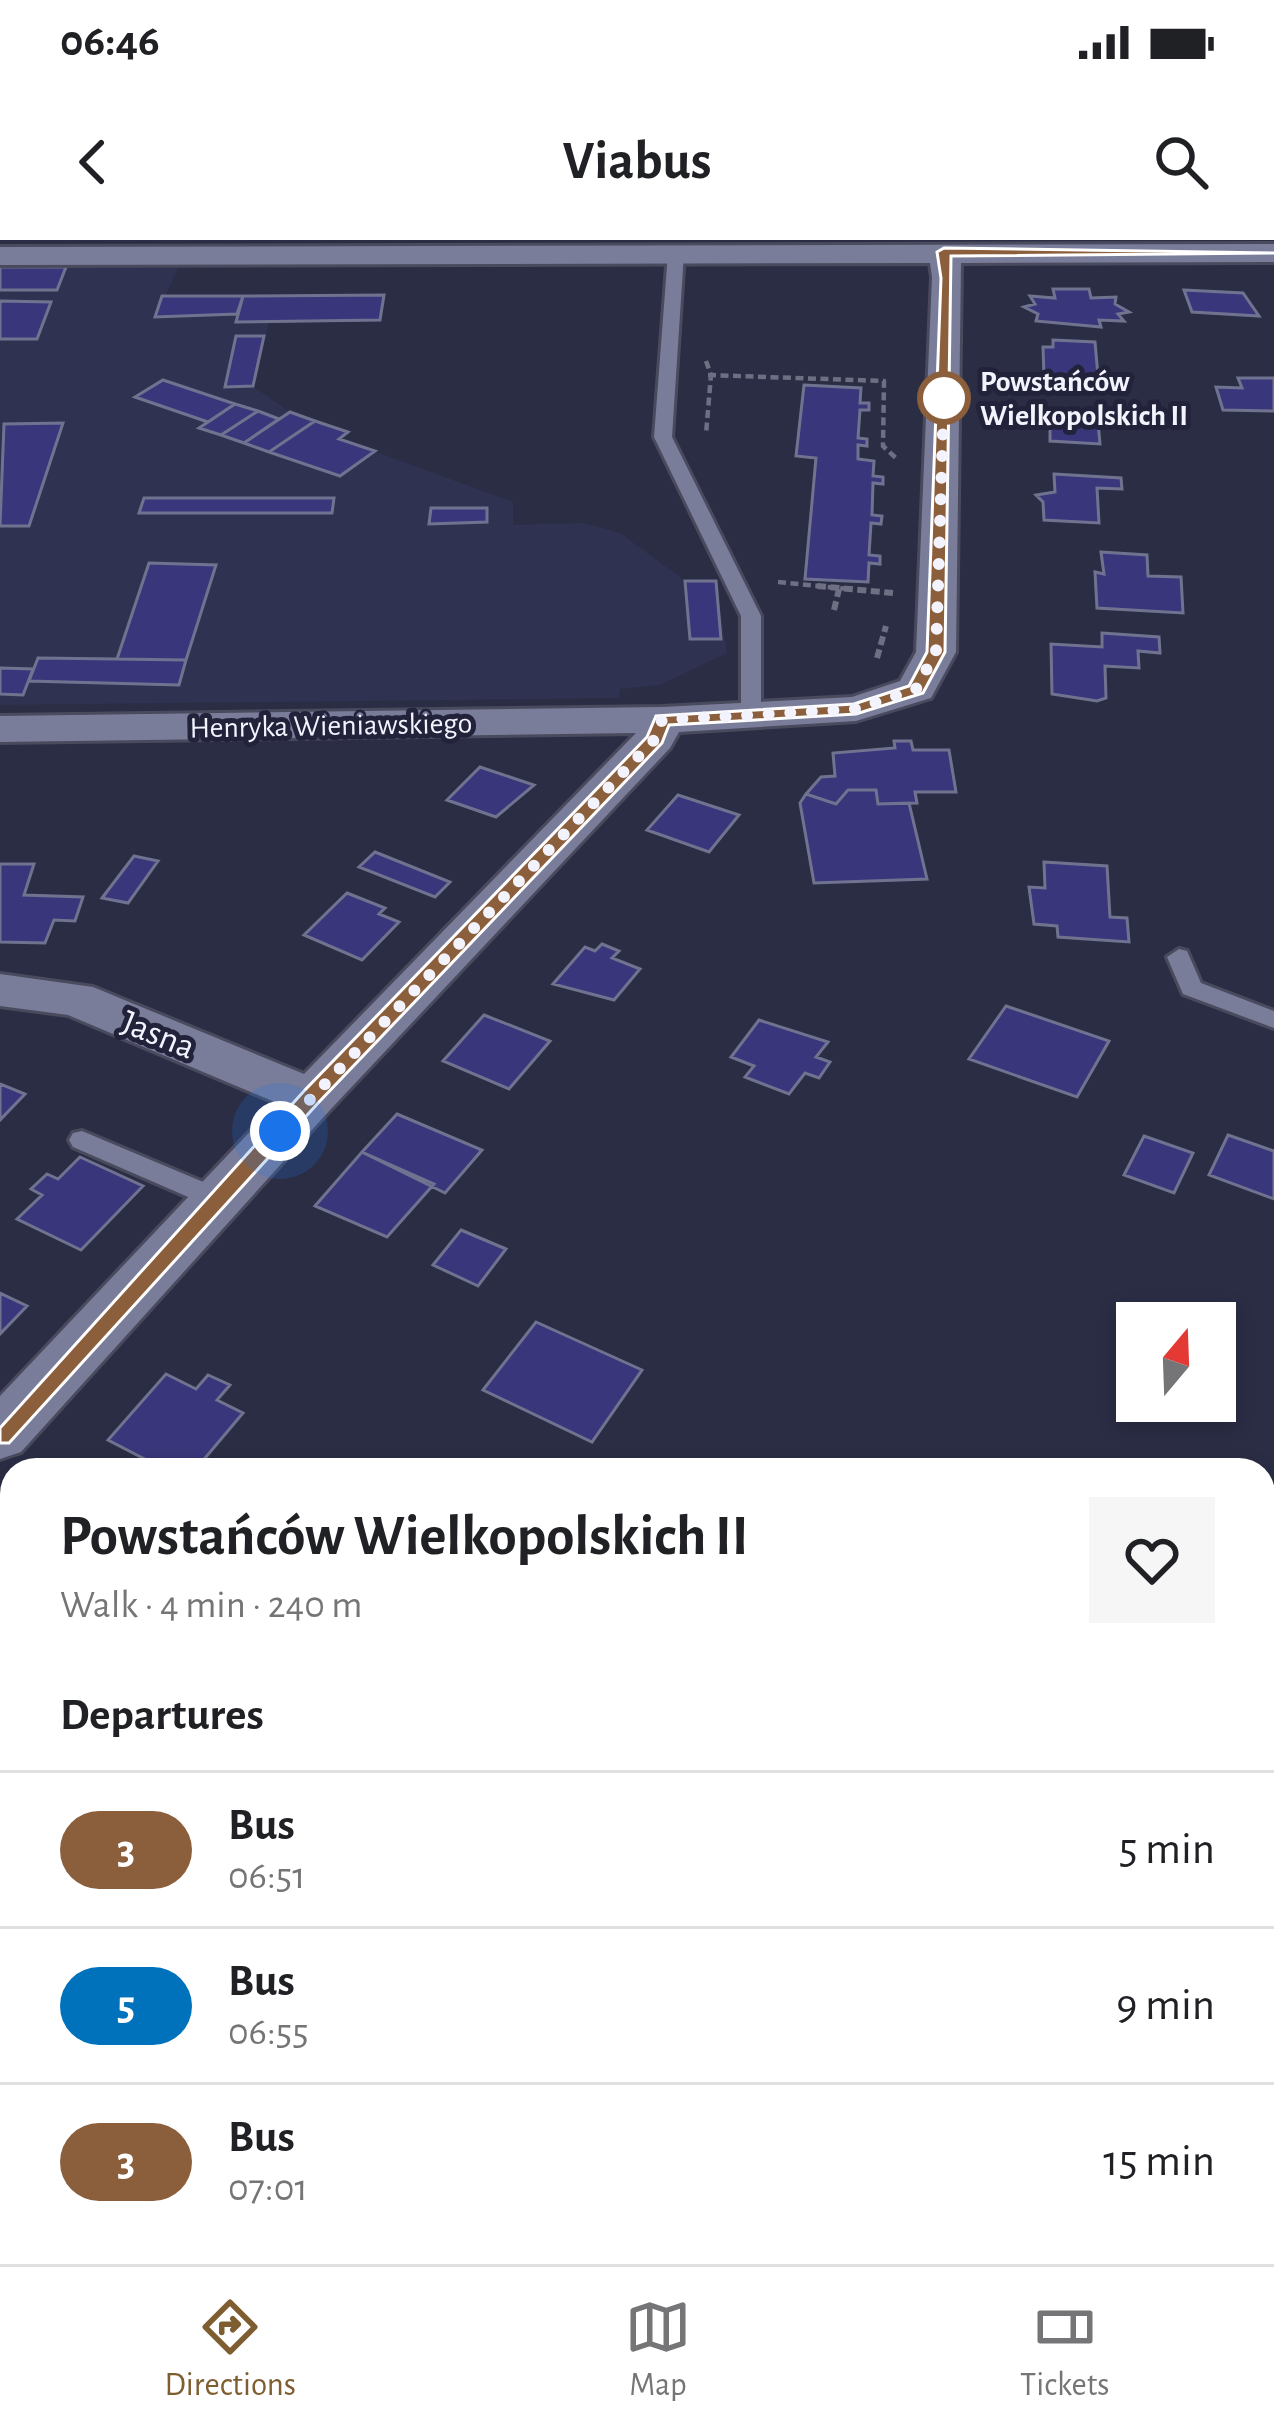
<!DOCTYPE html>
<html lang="en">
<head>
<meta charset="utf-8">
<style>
	body { margin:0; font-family:"Alegreya Sans",sans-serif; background:#f6f6f6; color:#202124; height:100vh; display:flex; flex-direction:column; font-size:45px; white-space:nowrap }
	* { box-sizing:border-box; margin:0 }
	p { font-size:39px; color:#757577 }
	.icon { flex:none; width:66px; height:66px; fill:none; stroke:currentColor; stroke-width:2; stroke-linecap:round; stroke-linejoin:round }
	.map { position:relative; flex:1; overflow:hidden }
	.side { position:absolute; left:0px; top:1218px; width:1275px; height:807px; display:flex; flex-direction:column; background:#fff; border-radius:36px 36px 0 0; box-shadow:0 6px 18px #0003 }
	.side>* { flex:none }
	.badge { padding:0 24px; border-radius:39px; font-size:42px; line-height:78px }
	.needle { width:78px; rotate:19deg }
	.buttons { position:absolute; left:1116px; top:1062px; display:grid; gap:24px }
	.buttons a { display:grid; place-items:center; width:120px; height:120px; border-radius:0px; background:#fff; box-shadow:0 6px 18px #0003; font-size:60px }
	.you { position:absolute; width:60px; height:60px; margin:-30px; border:9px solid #fff; border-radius:50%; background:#1a73e8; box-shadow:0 0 0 18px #1a73e833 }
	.map>.badge { position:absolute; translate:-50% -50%; box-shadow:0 0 0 6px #fff }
	h2 { padding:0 60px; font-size:45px; line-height:108px }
	.round { display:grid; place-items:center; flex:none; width:126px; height:126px; border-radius:0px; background:#f6f6f6 }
	.overview { display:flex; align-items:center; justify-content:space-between; height:204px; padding:0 60px }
	h1 { font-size:57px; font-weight:700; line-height:90px }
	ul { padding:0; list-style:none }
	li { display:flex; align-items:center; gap:36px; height:156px; padding:0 60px; border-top:3px solid #e0e0e0 }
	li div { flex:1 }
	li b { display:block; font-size:45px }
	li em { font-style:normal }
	li .badge { min-width:132px; font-weight:700; text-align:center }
	.status { display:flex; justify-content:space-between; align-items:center; height:84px; padding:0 60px; background:#fff; direction:ltr }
	.status svg { height:33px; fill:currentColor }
	header { display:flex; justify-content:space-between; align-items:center; height:156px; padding:0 60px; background:#fff; font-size:54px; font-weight:700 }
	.menu { display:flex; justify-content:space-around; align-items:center; height:168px; border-top:3px solid #e0e0e0; background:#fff; font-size:33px; color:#757577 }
	.menu a { display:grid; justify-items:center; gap:6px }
	.menu .active { color:#7e5d30 }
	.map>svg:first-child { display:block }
	.built { fill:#303251 }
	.green { fill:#3f416c }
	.building { fill:#39367b; stroke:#707390; stroke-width:3 }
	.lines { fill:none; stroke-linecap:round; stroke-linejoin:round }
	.lane-casing { stroke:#494a5d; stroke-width:6 }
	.street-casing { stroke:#494a5d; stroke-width:6 }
	.path-far2 { stroke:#6e6f83; stroke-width:4.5; stroke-dasharray:8 4.5; stroke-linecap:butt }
	.path-far1 { stroke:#6e6f83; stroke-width:6; stroke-dasharray:9 4.5; stroke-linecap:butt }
	.path { stroke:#6e6f83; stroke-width:9; stroke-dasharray:15 8; stroke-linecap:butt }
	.lane { fill:#7a7d9a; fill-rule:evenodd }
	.street { fill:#7a7d9a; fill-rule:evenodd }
	.line { fill:#8b5e3c; stroke:#fff; stroke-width:3 }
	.walk { stroke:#f2f3fd; stroke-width:12; stroke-dasharray:0 21.6 }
	.stop-dot { fill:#fff; stroke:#8b5e3c; stroke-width:6 }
	.labels { text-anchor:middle; stroke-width:10; stroke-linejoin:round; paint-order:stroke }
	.far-stop-label { font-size:30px; font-weight:bold; fill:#f2f3fd; stroke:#22233b; text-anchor:start }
	.far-street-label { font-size:30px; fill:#f2f3fd; stroke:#22233b }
	.street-label { font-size:36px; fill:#f2f3fd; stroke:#22233b }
</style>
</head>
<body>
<div class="status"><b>06:46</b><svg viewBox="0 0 49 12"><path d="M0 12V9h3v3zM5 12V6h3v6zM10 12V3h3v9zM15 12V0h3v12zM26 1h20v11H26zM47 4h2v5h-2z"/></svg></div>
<header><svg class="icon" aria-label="back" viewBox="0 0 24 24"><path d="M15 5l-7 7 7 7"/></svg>Viabus<svg class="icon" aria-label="search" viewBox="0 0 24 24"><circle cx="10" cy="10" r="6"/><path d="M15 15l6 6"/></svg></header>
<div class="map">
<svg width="1274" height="2024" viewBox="0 0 1274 2024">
	<rect width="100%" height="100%" fill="#2b2d45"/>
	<path class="built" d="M0 27 178 28 156 77 237 74V82H269L254 147 290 172 348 192 341 199 513 262V285L583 283 620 293 685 341H716L727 413 660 445 620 449 619 458 0 465Z
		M125 2013H1257L1258 2024H118Z"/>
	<path class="green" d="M202 2013H615L609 2024H195Z"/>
	<path class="building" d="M0 27H66L57 50H0Z
		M1053 49H1089L1091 58 1116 57 1115 64 1129 72 1118 74 1124 81 1099 80 1101 87 1036 81 1038 74 1024 67 1035 64 1030 56 1055 58Z
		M1184 50 1243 53 1259 76 1192 72Z
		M384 55 380 80 236 82 243 56Z
		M162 56H243L237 74 155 77Z
		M0 61 51 62 37 99H0Z
		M236 96H264L253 146 225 147Z
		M1053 100 1095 102 1098 136 1078 135 1072 145 1044 137 1043 107H1053Z
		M1238 138H1274V171L1223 170 1216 147 1242 148Z
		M163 140 235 164 208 182 135 157Z
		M804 145 861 148 860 163H869V170H860L858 198 867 199V206L858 205V219L874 221 873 236 883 237V244L873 243 872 275 882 276 881 284 871 283 869 315 880 316V324L869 323 868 342 805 339 816 218 796 216Z
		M235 164 258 171 221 195 199 188Z
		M1030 169 1097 170 1100 204 1050 201V187L1031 186Z
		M258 171 279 179 244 203 221 195Z
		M290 172 315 181 269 212 244 203Z
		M315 181 348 192 339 199 375 211 340 236 269 212Z
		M63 183 29 286H0L4 184Z
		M1054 234 1121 238 1122 249 1097 248 1099 283 1044 280 1043 262 1036 255 1055 252Z
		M144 258H334L332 273H139Z
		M431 268H487V282L429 284Z
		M1101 312 1147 315 1148 336 1181 337 1183 373 1097 368 1095 332 1104 334Z
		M149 323 216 325 186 420 117 419Z
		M685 341H716L721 399H690Z
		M1102 393 1159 397 1160 413 1138 411 1139 428 1105 426 1106 458 1097 461 1052 454 1051 404 1102 407Z
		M38 418 117 419 186 420 179 445 29 441Z
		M0 428 33 429 23 455 0 454Z
		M894 501H911L913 510H949L956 552H915L917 563 878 564 876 550H848L836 564 806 554 821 537 835 536 833 513 895 508Z
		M480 527 534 545 496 577 447 560Z
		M848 550H876L878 564 909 563 927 639 814 643 800 563 806 554 836 564Z
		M678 555 739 575 709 612 647 590Z
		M375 612 450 642 435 657 359 627Z
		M134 616 158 621 128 663 102 658Z
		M1044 622 1107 626 1110 677 1127 678 1129 702 1058 697 1057 686 1034 684 1029 647 1045 648Z
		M0 624H34L24 655 83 657 75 681 54 680 45 703 0 702Z
		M347 653 385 668 379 674 399 682 362 720 304 695Z
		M602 704 619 711 612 718 640 729 614 760 553 744 585 707 595 711Z
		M1006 766 1109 801 1077 857 969 819Z
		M484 775 550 801 509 849 443 821Z
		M759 780 828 802 816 817 830 822 819 838 805 833 789 854 745 837 754 826 731 817Z
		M0 844 25 854 0 880Z
		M397 874 482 910 445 953 362 912Z
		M1228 895 1274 911V959L1209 935Z
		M1144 896 1193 913 1174 953 1124 935Z
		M362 912 434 944 387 997 315 966Z
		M80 917 143 946 81 1010 17 979 42 955 31 949 47 934 58 939Z
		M461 990 506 1009 478 1046 433 1025Z
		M0 1053 27 1066 0 1094Z
		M536 1082 642 1130 592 1202 483 1150Z
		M166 1134 196 1149 208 1135 230 1145 217 1160 243 1173 195 1230H166L108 1200Z"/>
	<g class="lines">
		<defs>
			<path id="lane" d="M676 8 684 13 672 197 761 376V475L751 481 741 475V376L654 197 668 13Z
				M1179 709 1187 711 1201 743 1274 771V788L1183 754 1167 717Z
				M82 891 227 952 231 959 218 969 209 966 73 907 69 900 73 893Z"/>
			<path id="street" d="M1274 4V22L961 23 956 412 931 458 856 481 679 492 670 508 330 870 21 1212 0 1219V1156L277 863 68 775 0 766V734L93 747 304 834 636 493 0 502V476L662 467 852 457 900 441 916 412 932 37 930 23 0 25V7Z"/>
		</defs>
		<use href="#lane" class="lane-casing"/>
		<use href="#street" class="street-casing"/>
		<path class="path-far2" d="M706 121 711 135 706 194
			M708 135 884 141 883 206 897 219
			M778 342 849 349"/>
		<path class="path-far1" d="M817 346 893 353
			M834 370 839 349
			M877 418 886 386"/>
		<path class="path" d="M1267 1345 1274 1548
			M1263 1670 1274 1665
			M791 2024 803 2013"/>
		<use href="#lane" class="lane"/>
		<use href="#street" class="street"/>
	</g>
	<path class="line" d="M944 8 1274 13 951 16 945 412 923 453 856 474 669 485 662 503 319 862 9 1203H0V1188L304 851 647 497 656 476 854 464 909 446 927 412 941 38 937 12Z"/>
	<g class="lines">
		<path class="walk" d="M280 891 655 499 662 480 856 469 916 449 936 412 944 158"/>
	</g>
	<circle class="stop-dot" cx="944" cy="158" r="24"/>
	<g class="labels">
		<g class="far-stop-label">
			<text x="980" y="151">Powstańców<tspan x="980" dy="34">Wielkopolskich II</tspan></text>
		</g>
		<g class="far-street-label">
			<text transform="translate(331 485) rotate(-1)" y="10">Henryka Wieniawskiego</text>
		</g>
		<g class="street-label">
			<text transform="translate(159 793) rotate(22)" y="13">Jasna</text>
		</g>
	</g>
</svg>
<div class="buttons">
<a><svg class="needle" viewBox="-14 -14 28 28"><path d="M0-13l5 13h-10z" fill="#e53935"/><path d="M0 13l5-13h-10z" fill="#757577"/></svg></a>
</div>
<div class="you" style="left:280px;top:891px"></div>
<section class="side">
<div class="overview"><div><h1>Powstańców Wielkopolskich II</h1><p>Walk · 4 min · 240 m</p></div><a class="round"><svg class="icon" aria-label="heart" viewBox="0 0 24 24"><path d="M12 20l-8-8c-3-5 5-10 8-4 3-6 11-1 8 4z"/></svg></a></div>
<h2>Departures</h2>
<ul>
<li><span class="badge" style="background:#8b5e3c;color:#fff">3</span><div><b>Bus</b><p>06:51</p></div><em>5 min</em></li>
<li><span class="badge" style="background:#0072bc;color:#fff">5</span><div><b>Bus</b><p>06:55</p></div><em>9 min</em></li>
<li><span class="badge" style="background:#8b5e3c;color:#fff">3</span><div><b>Bus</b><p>07:01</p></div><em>15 min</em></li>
</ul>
</section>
</div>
<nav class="menu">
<a class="active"><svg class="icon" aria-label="directions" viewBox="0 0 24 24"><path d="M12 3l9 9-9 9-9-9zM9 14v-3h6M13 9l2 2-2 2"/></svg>Directions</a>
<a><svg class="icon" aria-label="map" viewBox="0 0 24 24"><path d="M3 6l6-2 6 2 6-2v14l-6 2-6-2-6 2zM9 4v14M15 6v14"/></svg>Map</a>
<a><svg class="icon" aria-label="tickets" viewBox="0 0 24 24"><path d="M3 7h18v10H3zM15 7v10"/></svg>Tickets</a>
</nav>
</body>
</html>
